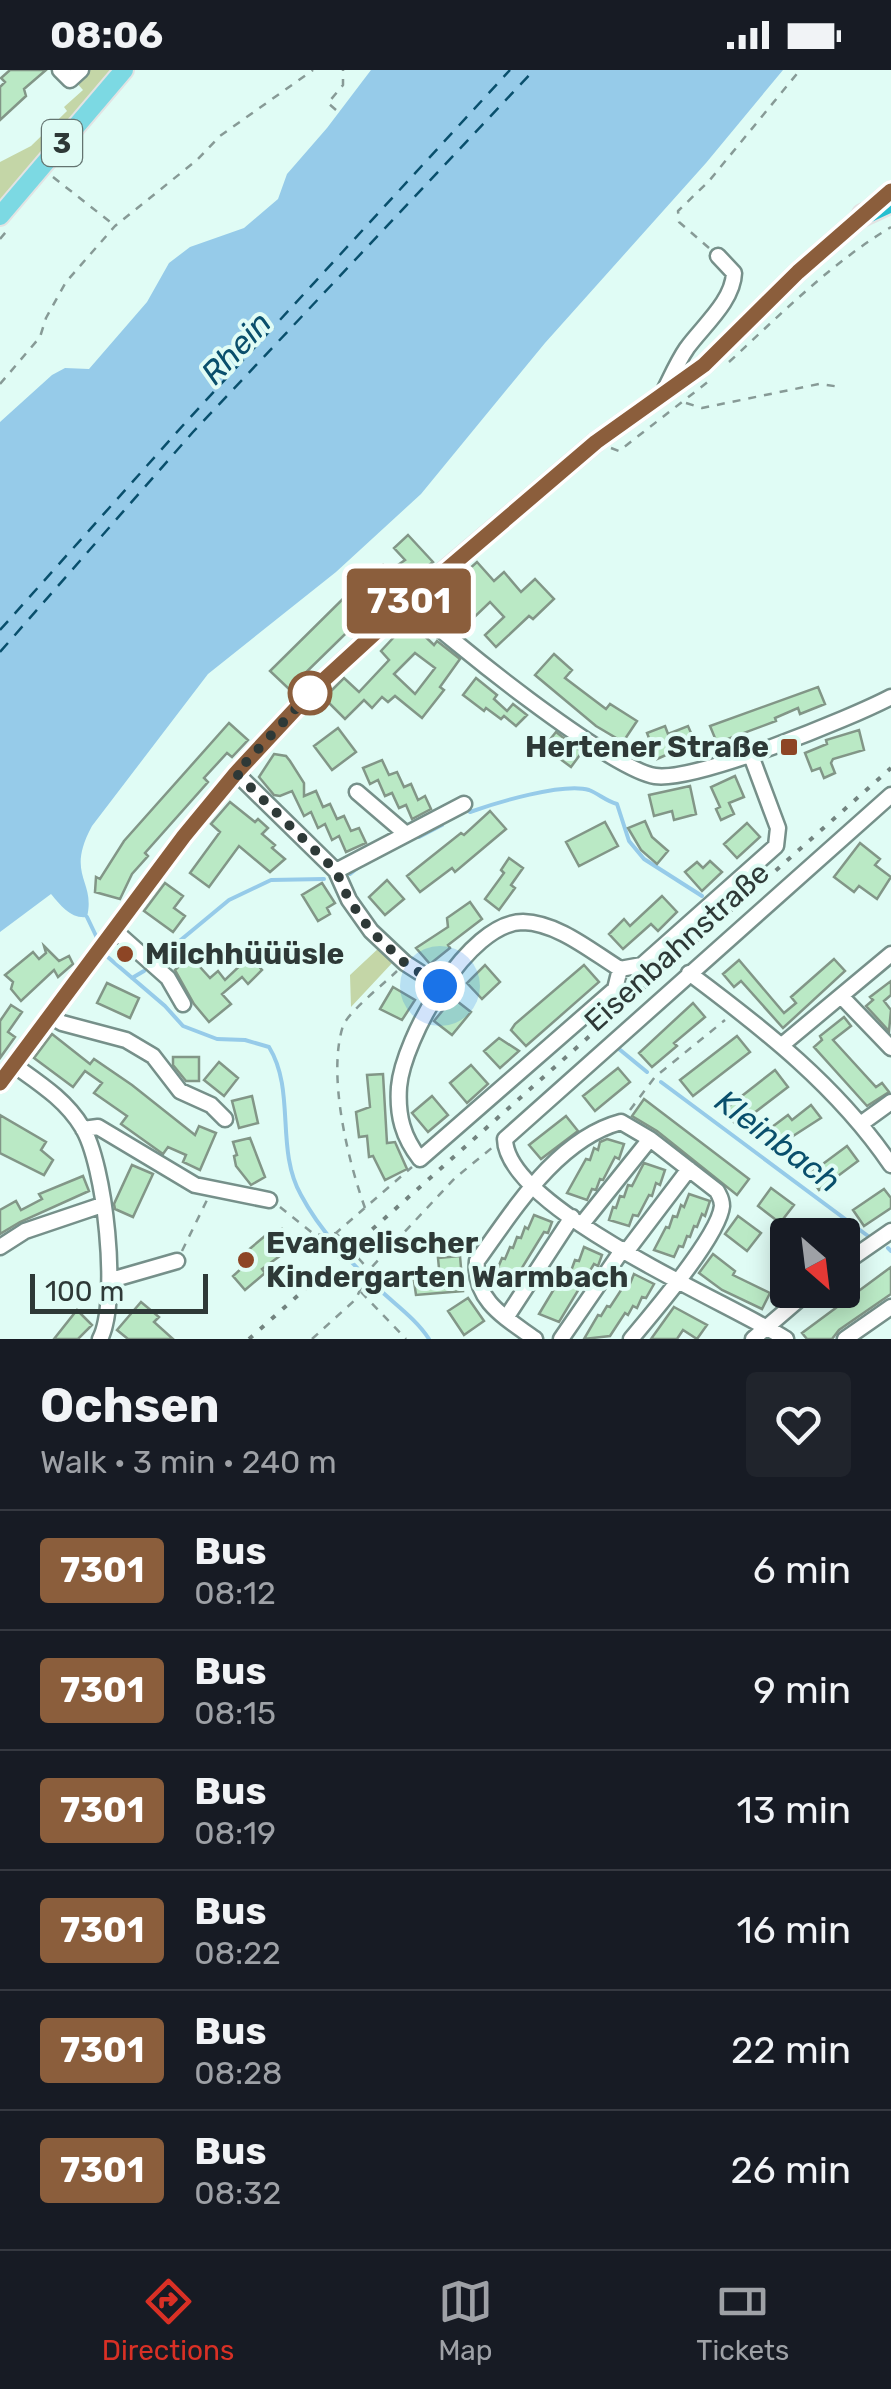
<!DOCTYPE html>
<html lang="en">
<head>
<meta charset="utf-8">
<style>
	body { margin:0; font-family:Rubik,sans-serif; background:#20242c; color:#f1f3f6; height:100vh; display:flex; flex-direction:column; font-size:38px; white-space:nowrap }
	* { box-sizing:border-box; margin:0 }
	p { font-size:32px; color:#9ea1a6 }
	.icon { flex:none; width:55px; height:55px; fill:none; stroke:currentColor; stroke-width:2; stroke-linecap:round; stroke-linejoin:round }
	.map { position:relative; height:1269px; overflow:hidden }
	.panel { display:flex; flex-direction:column; background:#171b24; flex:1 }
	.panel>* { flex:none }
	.badge { padding:0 20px; border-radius:8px; font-size:35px; line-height:65px }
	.needle { width:65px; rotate:152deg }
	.buttons { position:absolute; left:770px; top:1148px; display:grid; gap:20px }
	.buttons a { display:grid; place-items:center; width:90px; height:90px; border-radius:10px; background:#171b24; box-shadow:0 5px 25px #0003; font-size:50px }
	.scale { position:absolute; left:30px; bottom:25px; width:178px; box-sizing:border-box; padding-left:10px; border:5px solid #2e3937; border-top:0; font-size:28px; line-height:35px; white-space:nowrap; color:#2e3937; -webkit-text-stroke:8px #e0fcf5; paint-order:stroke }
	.you { position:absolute; width:50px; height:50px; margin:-25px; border:8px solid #fff; border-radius:50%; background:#1a73e8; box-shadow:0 0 0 15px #1a73e833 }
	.map>.badge { position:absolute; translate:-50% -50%; box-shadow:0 0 0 5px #fff }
	.round { display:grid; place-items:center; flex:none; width:105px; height:105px; border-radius:10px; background:#20242c }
	.headline { display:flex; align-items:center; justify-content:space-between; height:170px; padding:0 40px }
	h1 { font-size:48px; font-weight:700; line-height:75px }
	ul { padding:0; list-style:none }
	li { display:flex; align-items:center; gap:30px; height:120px; padding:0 40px; border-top:2px solid #363941 }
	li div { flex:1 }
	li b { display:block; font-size:38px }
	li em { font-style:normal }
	li .badge { min-width:110px; font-weight:700; text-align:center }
	.status { display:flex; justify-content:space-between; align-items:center; height:70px; padding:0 50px; background:#171b24; direction:ltr }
	.status svg { height:28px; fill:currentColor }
	.dock { display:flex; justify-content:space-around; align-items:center; height:140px; border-top:2px solid #363941; background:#171b24; font-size:28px; color:#9ea1a6 }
	.dock a { display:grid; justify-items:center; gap:5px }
	.dock .current { color:#d93025 }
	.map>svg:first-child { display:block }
	.green { fill:#c4d6a7 }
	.water { fill:#96cbe9 }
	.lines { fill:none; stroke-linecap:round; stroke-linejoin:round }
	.stream { stroke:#96cbe9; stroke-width:4 }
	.ferry { stroke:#094f6c; stroke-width:2.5; stroke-dasharray:12 10; stroke-linecap:butt }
	.building { fill:#bae9c5; stroke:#829687; stroke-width:2.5; fill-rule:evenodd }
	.minor-casing { stroke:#76908a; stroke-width:19 }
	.major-casing { stroke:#e2e3e3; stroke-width:22 }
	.highway-casing { stroke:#e2e3e3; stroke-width:25 }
	.path { stroke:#879a96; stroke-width:2.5; stroke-dasharray:8 8; stroke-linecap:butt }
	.minor { stroke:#fff; stroke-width:14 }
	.major { stroke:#7cd9e3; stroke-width:18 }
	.highway { stroke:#25bfd0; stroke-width:20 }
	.rail { stroke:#72837f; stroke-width:4; stroke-dasharray:5 10; stroke-linecap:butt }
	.line-casing { stroke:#fff; stroke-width:22 }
	.line { stroke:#8b5e3c; stroke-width:15 }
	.walk { stroke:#2e3937; stroke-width:10; stroke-dasharray:0 18 }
	.stop-dot { fill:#fff; stroke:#8b5e3c; stroke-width:5 }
	.poi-dot { fill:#8d4525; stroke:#e0fcf5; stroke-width:4 }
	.labels { text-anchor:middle; stroke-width:8; stroke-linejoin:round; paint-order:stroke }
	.shield { fill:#e0fcf5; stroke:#637470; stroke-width:2.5 }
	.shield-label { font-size:28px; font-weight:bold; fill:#2e3937 }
	.poi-label { font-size:30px; font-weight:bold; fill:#2e3937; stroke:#e0fcf5; text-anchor:start }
	.street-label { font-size:30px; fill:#2e3937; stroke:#e0fcf5 }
	.water-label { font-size:32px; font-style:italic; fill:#094f6c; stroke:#e0fcf5 }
</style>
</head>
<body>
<div class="status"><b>08:06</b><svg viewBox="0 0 49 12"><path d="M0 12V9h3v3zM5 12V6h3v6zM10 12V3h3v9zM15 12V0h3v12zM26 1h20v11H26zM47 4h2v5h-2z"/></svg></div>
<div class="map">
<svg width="891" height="1269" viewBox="0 0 891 1269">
	<rect width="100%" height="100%" fill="#e0fcf5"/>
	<path class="green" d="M89 0H112L0 131V92L31 76 67 41 64 37 83 20 76 12Z
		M381 876 394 891 351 937 350 905Z"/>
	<path class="water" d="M371 0H783L706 93 545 273 421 424 336 502 208 604 92 756C65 806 96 810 87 847 71 849 61 836 51 824L0 862V352L52 305 65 298 89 299 147 232 169 193 190 177 244 158 278 129 287 104 327 58Z"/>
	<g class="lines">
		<path class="stream" d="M470 742C495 733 564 712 589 720 599 724 606 731 617 734L629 771 644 789 702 826
			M419 767 442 755
			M350 804 360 796
			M87 847 98 870
			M103 883 165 936 183 956 217 969 245 970 269 977C296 1021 275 1079 301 1125 320 1161 350 1192 380 1220 396 1235 417 1250 429 1269
			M159 888 229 830 271 810 324 809
			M132 908 144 901
			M594 951 718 838
			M619 979 647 1002
			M661 1012 868 1166
			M888 1178 891 1181"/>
		<path class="ferry" d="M0 560 186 352 510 0
			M0 582 193 362 534 0"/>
	</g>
	<path class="building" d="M10 0H46L24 19 26 26 0 50V17L5 12 1 8Z
		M408 465 433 492 388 526 386 524 289 619 270 601 361 511 383 495 388 502 405 490 394 478Z
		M477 492 494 511 504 502 521 522 535 509 554 529 533 549 529 546 496 577 485 565 504 547 490 532 463 558 444 538 467 517 459 508Z
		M409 551 434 575 437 571 460 589 440 617 444 620 422 648 395 626 388 632 382 627 372 638 364 630 345 649 324 628 344 608 359 622 389 590 381 581ZM415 583 435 598 415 624 394 604Z
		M554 584 572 600 565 608 606 639 610 634 637 651 623 672 596 656 535 605Z
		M476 608 497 625 494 629 507 641 513 634 527 645 516 656 504 646 501 649 486 638 484 641 463 625Z
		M818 617 825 634 800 644 798 638 775 648 776 651 717 673 710 656Z
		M229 653 248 670 232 687 227 683 204 708 208 712 145 783 148 786 132 804 120 829 95 822 96 807 100 809 124 771Z
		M665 656 668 664 688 656 698 679 678 687 675 681 657 689 647 663Z
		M338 658 356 682 332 700 314 676Z
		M859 660 864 680 833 689 831 693 835 703 824 708 820 698 812 701 805 683 827 674 826 670Z
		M556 662 582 682 571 697 544 677Z
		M274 684 286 686 290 691 304 713V726L316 721 323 737 330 734 337 749 344 746 351 761 359 758 366 773 346 782 339 766 332 770 325 754 318 758 311 742 304 746 292 721 280 726 274 725 259 707Z
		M382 690 389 705 397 702 404 717 411 714 418 730 425 726 431 739 412 749 406 735 399 738 392 723 385 726 378 710 370 714 363 698Z
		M735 706 744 727 729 733 734 744 721 750 716 739 720 737 711 717Z
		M690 716 696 744 674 750 672 741 654 746 649 725Z
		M230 732 255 752 258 749 268 758 262 764 275 775 272 778 285 789 270 802 239 776 209 817 190 803 220 762 211 754Z
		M490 741 506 759 455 802 452 798 420 822 407 806 461 763 464 765Z
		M645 751 652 767 668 781 657 794 641 780 628 758Z
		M605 752 618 776 579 796 566 772Z
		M747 753 760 767 737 788 724 774Z
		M860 773 880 789 875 795 891 807 877 829 859 816 854 822 834 807Z
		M509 788 523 798 511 815 515 818 499 840 485 829 504 803 501 800Z
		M710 791 722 802 702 821 685 802 697 792 703 798Z
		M387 810 404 829 385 845 369 827Z
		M165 813 183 826 174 838 185 846 173 862 144 841Z
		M322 813 335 833 327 838 330 844 318 851 302 825Z
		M662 826 677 842 658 861 651 854 623 879 609 864 624 849 630 856Z
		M470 832 482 849 448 875 450 878 430 894 416 878 448 857 447 848Z
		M44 876 59 891 69 886 73 894 58 907 54 900 21 931 11 919 13 912 5 905 33 882 39 889 46 883Z
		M190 886 210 908 218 901 225 910 250 886 262 900 248 914 242 907 222 924 231 934 209 952 194 934 175 900Z
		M834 889 845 901 783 958 741 911 734 917 723 904 739 890 784 943 796 933 791 927Z
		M485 895 500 912 482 929 467 913Z
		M584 895 599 912 526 976 511 960 515 954Z
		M891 911V925L884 931 891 940 889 961 866 936 873 930 870 927Z
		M107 913 139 928 130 948 97 933Z
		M393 917 415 930 402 950 380 939Z
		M453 928 471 942 452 965 434 951Z
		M693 933 705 947 674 973 677 976 652 997 639 983Z
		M11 935 22 942 8 962 15 967 0 988V951Z
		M844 947 851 956 833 970 876 1017 882 1013 889 1022 867 1036 814 977 822 970 820 966Z
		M52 964 90 994 94 989 132 1015 195 1065 199 1056 216 1063 200 1100 183 1092 186 1085 168 1077 163 1084 121 1054 127 1046 94 1023 102 1013 85 1001 73 1017 34 988Z
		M737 966 750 982 693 1026 680 1010Z
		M499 968 519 981 500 998 484 981Z
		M173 987H199V1011H186L173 995Z
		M219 992 238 1008 224 1026 204 1010Z
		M471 995 488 1014 467 1033 450 1013Z
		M618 998 630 1012 595 1041 583 1026Z
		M775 1000 788 1017 737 1056 724 1040Z
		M383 1004 387 1073 395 1072 407 1099 385 1110 373 1086 369 1087 367 1066 359 1067 356 1042 370 1037 367 1005Z
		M252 1026 258 1053 239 1058 232 1031Z
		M432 1026 448 1045 428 1062 412 1043Z
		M644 1029 749 1109 737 1125 657 1061 632 1046Z
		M811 1035 821 1048 779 1075 768 1060 788 1045 792 1050Z
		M0 1045 46 1072 41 1080 53 1090 44 1105 0 1083Z
		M566 1046 578 1061 541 1089 529 1075Z
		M250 1068 265 1107 251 1115 236 1096 234 1086 237 1085 233 1072Z
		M607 1069 624 1074 619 1089 615 1087 603 1110 600 1109 596 1120 592 1119 587 1130 567 1123 586 1089 590 1090 594 1078 598 1080 600 1072Z
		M847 1076 858 1091 819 1120 808 1105Z
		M644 1093 665 1100 660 1115 656 1113 652 1126 649 1125 638 1146 633 1145 629 1156 609 1150 613 1137 616 1138 620 1126 624 1127 628 1115 632 1116Z
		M132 1095 153 1104 133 1147 115 1139 114 1134Z
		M83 1106 89 1121 20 1152 0 1164V1140L16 1131 21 1140 42 1129 39 1124Z
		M771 1118 794 1135 780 1153 758 1136Z
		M884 1119 891 1128V1138L864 1156 853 1140Z
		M689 1124 710 1131 705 1146 702 1144 697 1157 694 1156 690 1167 687 1166 683 1177 679 1176 674 1187 654 1180 666 1157 669 1158 673 1146 677 1147 681 1135 684 1137Z
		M534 1145 552 1152 548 1163 544 1162 509 1219 490 1212 494 1198 497 1200 502 1188 505 1189 510 1177 513 1178 517 1167 521 1168 525 1157 528 1159Z
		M738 1146 761 1163 747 1181 725 1164Z
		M282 1159 295 1175 262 1199 265 1203 245 1220 233 1206 252 1189 246 1182 272 1160 276 1165Z
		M584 1177 602 1185 598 1196 594 1194 559 1252 539 1244 560 1209 563 1210 568 1199 571 1201 575 1190 579 1191Z
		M713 1184 735 1201 733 1205 770 1223 762 1239 722 1220 699 1203Z
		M460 1186 463 1221 416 1225 414 1211 440 1209 438 1188Z
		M891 1197V1224L839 1260 832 1269H807L802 1263Z
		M634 1204 654 1214 646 1228 642 1227 637 1238 633 1236 628 1245 625 1243 610 1266 584 1269 598 1245 601 1246 607 1236 610 1237 625 1214 629 1216Z
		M468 1228 484 1251 464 1265 448 1241Z
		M141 1232 159 1247 154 1252 173 1269H128L117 1260Z
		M674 1237 707 1255 697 1269 683 1260 677 1269H651Z
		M77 1240 92 1255 78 1269H54Z"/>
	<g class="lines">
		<defs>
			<path id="minor" d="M60 0 70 10 81 0
				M664 321C671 307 678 291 687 278 703 256 733 231 734 203L718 186
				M409 531C444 567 612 700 655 706 695 712 851 648 891 627
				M236 703 336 801 349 830 371 861 405 893 441 916
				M357 722 406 764
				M336 801 464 734
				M114 860 168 908 183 934
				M620 899 615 919 420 1089C403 1067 397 1046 399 1017 403 969 468 852 523 852 558 853 591 881 620 899L642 895 776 776 778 758 750 683
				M689 903C764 959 838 1017 891 1095
				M841 926 891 978
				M50 946 62 953 126 970 153 986 180 1021 211 1035 225 1049
				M782 975 891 884
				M14 995C39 1013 66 1030 82 1057 105 1093 120 1231 100 1269
				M862 1053 891 1032
				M83 1059 98 1057 195 1115 269 1130
				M582 1154 650 1069
				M0 1177 25 1161 102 1135
				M626 1182 689 1099
				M842 1195 891 1161
				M111 1210 177 1191
				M506 1248 572 1147
				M535 1269C506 1248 473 1231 477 1191 514 1140 557 1069 621 1052L650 1069 717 1121C720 1127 722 1129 722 1136 719 1166 652 1244 631 1269
				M561 1269 623 1179
				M753 1269 810 1220
				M786 1269C730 1233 506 1139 505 1069L891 725
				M845 1269 891 1237"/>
			<path id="major" d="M0 146 124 0
				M0 1013 184 766 236 703 315 618 409 531 596 372 704 295 798 202 891 121"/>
			<path id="highway" d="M863 145 891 132"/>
		</defs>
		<use href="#minor" class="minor-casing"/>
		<use href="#major" class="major-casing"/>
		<use href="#highway" class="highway-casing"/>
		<path class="path" d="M336 40 328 33 343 15V0
			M53 107 114 155
			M0 169 10 157
			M709 178 679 152 678 141 709 111 800 0
			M729 292C781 244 830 194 891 157
			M0 314 40 267 46 248 66 212 115 156 197 90 220 66 313 0
			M686 333 702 338 819 314 841 317
			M611 378 619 381 709 311
			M630 1040 655 1007 725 950
			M280 1137 315 1165 336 1163 412 1097
			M365 1138C348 1091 327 1005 343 956 348 942 385 913 397 901
			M337 1164 368 1199
			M182 1181 207 1130
			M361 1222 406 1269
			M312 1269 356 1229 369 1200 383 1185 455 1108 493 1077"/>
		<use href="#minor" class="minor"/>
		<use href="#major" class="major"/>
		<use href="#highway" class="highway"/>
		<path class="rail" d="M249 1269 891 698"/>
	</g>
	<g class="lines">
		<defs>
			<path id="line" d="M0 1013 184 766 236 703 315 618 410 531 596 372 704 295 798 202 891 121"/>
		</defs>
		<use href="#line" class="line-casing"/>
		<use href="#line" class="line"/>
		<path class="walk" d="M310 623 315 618 236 703 336 801 349 830 371 861 405 893 440 916"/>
	</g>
	<circle class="stop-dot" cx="310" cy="623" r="20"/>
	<g class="poi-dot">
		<rect x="779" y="667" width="20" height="20" rx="5"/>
		<circle cx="125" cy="884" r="10"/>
		<circle cx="246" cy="1190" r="10"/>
	</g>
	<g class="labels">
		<rect class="shield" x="42" y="50" width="40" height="46" rx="8"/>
		<g class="shield-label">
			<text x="62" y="83">3</text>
		</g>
		<g class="poi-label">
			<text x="769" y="687" text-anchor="end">Hertener Straße</text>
			<text x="145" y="894">Milchhüüüsle</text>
			<text x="266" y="1183">Evangelischer<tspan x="266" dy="34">Kindergarten Warmbach</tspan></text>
		</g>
		<g class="street-label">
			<text transform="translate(677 877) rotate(-42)" y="10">Eisenbahnstraße</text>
		</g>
		<g class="water-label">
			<text transform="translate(236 278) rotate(-47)" y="11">Rhein</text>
			<text transform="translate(778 1071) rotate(37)" y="11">Kleinbach</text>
		</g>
	</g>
</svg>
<div class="buttons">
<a><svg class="needle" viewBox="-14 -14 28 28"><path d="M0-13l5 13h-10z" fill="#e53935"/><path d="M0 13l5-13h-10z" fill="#9ea1a6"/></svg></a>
</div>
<div class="scale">100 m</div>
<div class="you" style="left:440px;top:916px"></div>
<b class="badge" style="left:409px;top:531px;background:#8b5e3c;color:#fff">7301</b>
</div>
<section class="panel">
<div class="headline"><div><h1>Ochsen</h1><p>Walk · 3 min · 240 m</p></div><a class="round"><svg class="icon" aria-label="heart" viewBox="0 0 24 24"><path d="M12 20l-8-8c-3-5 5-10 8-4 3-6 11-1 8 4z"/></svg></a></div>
<ul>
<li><span class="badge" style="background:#8b5e3c;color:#fff">7301</span><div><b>Bus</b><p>08:12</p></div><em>6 min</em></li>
<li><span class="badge" style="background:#8b5e3c;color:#fff">7301</span><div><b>Bus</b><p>08:15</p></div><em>9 min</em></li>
<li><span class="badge" style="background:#8b5e3c;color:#fff">7301</span><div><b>Bus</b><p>08:19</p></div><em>13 min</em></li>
<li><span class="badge" style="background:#8b5e3c;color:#fff">7301</span><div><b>Bus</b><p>08:22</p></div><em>16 min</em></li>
<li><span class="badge" style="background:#8b5e3c;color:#fff">7301</span><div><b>Bus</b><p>08:28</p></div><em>22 min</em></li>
<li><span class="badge" style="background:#8b5e3c;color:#fff">7301</span><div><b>Bus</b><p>08:32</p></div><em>26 min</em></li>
</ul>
</section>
<nav class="dock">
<a class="current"><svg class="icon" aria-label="directions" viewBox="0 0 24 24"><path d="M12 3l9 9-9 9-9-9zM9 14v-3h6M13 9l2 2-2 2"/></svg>Directions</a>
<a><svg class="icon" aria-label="map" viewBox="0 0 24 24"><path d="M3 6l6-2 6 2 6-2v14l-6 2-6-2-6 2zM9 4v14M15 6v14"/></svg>Map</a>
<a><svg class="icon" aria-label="tickets" viewBox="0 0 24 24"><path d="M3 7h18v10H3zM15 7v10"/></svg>Tickets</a>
</nav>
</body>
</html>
